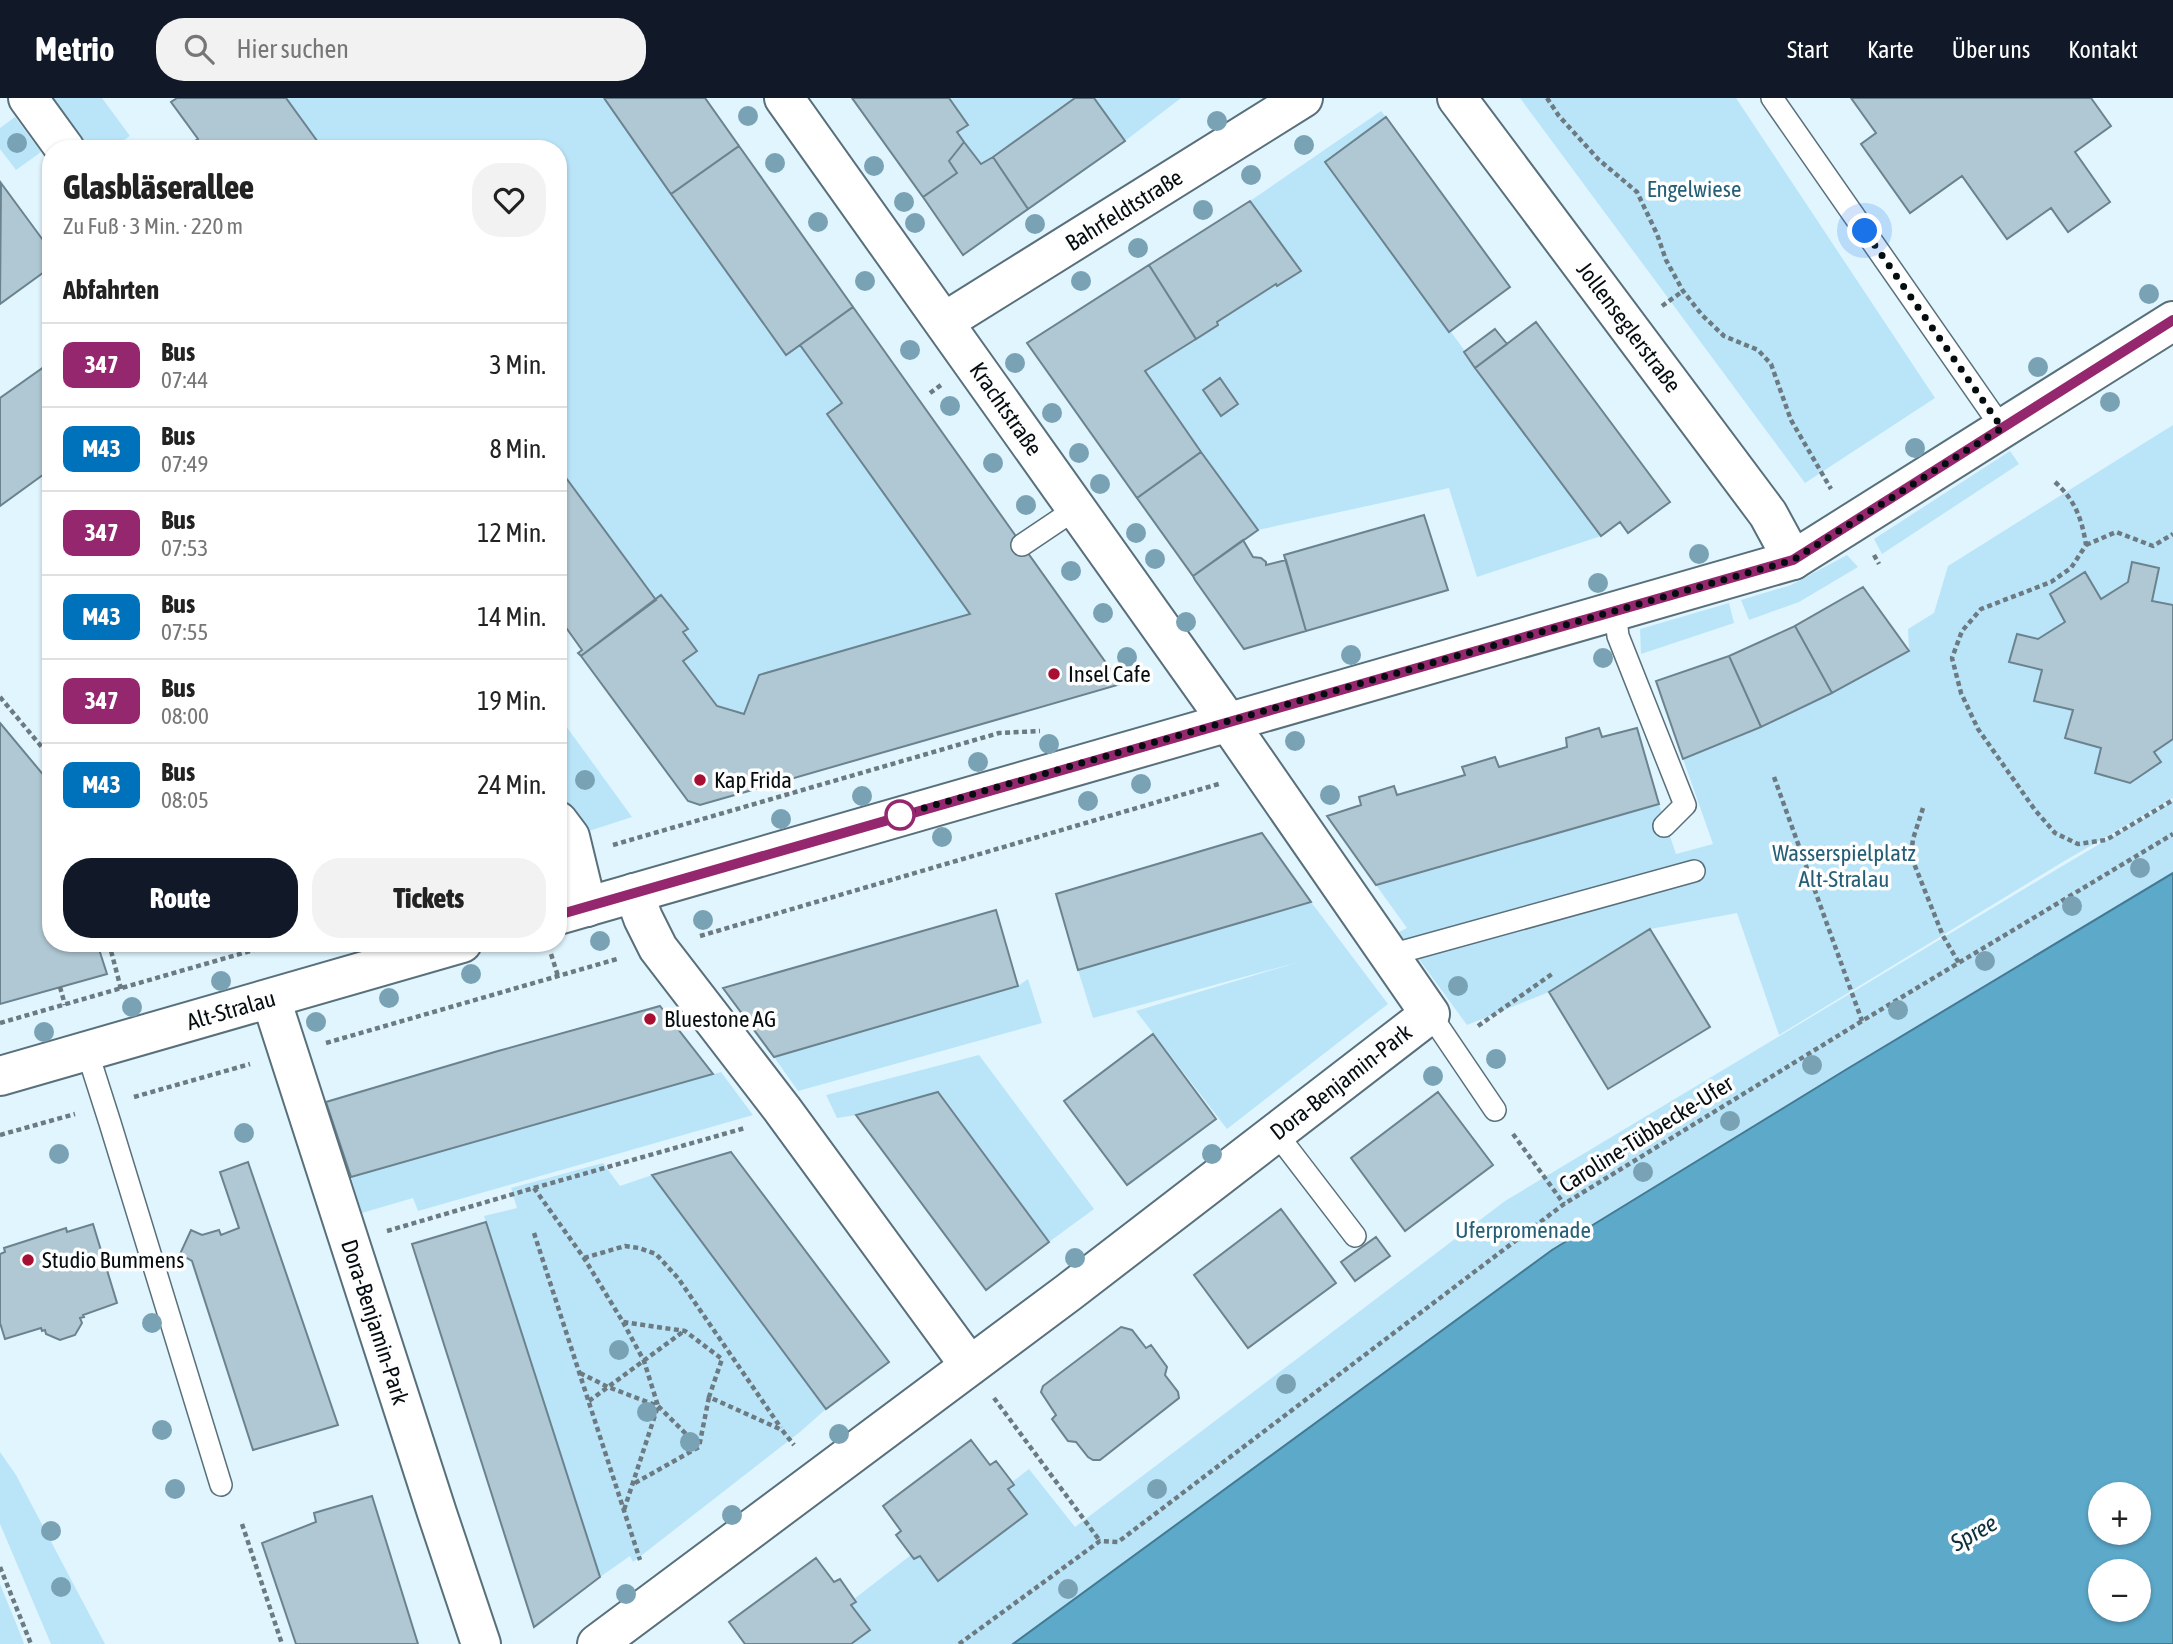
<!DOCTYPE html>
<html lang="de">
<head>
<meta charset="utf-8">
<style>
	body { margin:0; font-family:"Asap Condensed",sans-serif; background:#f2f2f2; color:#222; height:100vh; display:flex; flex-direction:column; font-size:26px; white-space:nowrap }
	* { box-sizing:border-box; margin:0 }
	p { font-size:23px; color:#767676 }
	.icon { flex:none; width:38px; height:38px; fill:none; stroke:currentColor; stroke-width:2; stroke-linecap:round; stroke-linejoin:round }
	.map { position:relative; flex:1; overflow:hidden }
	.panel { position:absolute; left:42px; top:42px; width:525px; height:812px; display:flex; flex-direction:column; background:#fff; border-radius:28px; box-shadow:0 2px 5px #0004 }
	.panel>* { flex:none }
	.badge { padding:0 14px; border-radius:10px; font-size:24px; line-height:46px }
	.fabs { position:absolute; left:2088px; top:1384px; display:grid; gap:14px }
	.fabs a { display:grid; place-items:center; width:63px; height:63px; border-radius:50%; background:#fff; box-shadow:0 2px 5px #0004; font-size:35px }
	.you { position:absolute; width:35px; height:35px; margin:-18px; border:5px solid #fff; border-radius:50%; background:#1a73e8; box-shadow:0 0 0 10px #1a73e833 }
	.map>.badge { position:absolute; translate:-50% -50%; box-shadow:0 0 0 4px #fff }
	h2 { padding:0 21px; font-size:26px; line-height:63px }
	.round { display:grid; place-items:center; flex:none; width:74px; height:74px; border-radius:28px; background:#f2f2f2 }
	.overview { display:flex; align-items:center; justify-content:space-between; height:119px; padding:0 21px }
	h1 { font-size:33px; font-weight:800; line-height:52px }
	.action { display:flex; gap:14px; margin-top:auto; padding:14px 21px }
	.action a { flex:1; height:80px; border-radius:28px; background:#111827; color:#fff; font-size:28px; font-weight:800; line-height:80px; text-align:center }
	.action a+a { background:#f2f2f2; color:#222 }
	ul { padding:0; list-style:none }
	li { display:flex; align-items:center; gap:21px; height:84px; padding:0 21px; border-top:2px solid #e0e0e0 }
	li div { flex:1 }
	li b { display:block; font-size:26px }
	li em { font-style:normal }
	li .badge { min-width:77px; font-weight:700; text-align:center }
	header { display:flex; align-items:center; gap:42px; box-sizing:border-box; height:98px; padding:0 35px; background:#111827; color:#fff }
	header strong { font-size:33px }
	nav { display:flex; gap:38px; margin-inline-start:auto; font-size:24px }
	.search { width:490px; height:63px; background:#f2f2f2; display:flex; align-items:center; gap:18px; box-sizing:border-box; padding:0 24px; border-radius:28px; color:#767676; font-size:26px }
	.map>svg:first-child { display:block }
	.green { fill:#bae5f9 }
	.water { fill:#5da9ca; stroke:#437a92; stroke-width:2; fill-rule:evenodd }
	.building { fill:#afc8d4; stroke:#6b838e; stroke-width:2 }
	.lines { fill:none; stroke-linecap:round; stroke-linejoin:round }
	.lane-casing { stroke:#59707b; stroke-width:24 }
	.street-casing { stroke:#59707b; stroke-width:42 }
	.secondary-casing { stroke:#59707b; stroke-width:42 }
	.path { stroke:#6c7a81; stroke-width:4.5; stroke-dasharray:5 3.5; stroke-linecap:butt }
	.lane { stroke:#fff; stroke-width:21 }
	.street { stroke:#fff; stroke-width:38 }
	.secondary { stroke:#fff; stroke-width:38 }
	.tree { fill:#79a2b4 }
	.line-casing { stroke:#fff; stroke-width:16 }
	.line { stroke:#95276e; stroke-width:10 }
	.walk { stroke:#050d11; stroke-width:7; stroke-dasharray:0 12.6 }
	.poi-dot { fill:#a81033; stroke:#fefefe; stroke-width:2.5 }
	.stop-dot { fill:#fff; stroke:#95276e; stroke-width:3.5 }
	.labels { text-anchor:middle; stroke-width:7; stroke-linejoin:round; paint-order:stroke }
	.park-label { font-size:23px; fill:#245f77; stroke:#fefefe }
	.street-label { font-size:23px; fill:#050d11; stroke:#fefefe }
	.poi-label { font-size:23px; fill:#050d11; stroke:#fefefe; text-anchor:start }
	.water-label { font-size:24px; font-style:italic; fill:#0c303e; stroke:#fefefe }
</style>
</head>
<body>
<header>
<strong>Metrio</strong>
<div class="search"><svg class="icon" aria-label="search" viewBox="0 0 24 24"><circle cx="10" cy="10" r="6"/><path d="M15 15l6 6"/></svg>Hier suchen</div>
<nav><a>Start</a><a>Karte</a><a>Über uns</a><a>Kontakt</a></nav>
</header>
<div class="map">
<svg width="2173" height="1546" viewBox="0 0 2173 1546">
	<rect width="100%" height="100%" fill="#e0f5fe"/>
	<path class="green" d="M46 0H102L130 38 111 51H83Z
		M286 0H604L785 257 800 247 842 305 970 516 759 577 744 616 717 608 683 563 697 553 683 534 688 531 662 497 656 502 558 370V51H323Z
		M950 0H1075L981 66 957 34 968 27Z
		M1094 0H1181L1125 43Z
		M1520 0H1736L1935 300 1805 385Z
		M1381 13 1386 19 1326 64 1601 438 1477 479 1449 390 1258 432 1201 354 1145 273 1218 227 1217 224 1276 186 1278 188 1301 174 1250 103Z
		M15 19 41 54 16 72 0 51V30Z
		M2173 327V700L2061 765 1779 937 1737 815 1650 831 1549 894 1467 927 1399 834 1407 830 1376 787 1659 706 1676 756 1713 746 1683 661 1761 629 1909 553 1908 531 1934 515 1948 468Z
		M2010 353 2019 366 1882 456 1874 441Z
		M1847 457 1858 469 1799 504 1749 522 1741 502 1791 487Z
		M1729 505 1734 525 1641 556 1640 531Z
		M558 617 632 719 589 733 558 692Z
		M2173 703V775L1847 971 1552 1152 1013 1546H851L869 1532 851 1507 856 1504 854 1501 911 1457 914 1461 920 1458 938 1483 1027 1416 1008 1391 1013 1387 1012 1384 1029 1371 1075 1429 1505 1103 2074 761Z
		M1311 804 1388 906 1227 1031 1136 913 1299 864 1093 920 1078 872Z
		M1028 881 1042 925 798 993 774 959 1018 888Z
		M979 957 1094 1111 1049 1144 938 995 857 1017 837 1020 826 997Z
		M721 974 753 1017 418 1113 413 1100 362 1115 351 1079Z
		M603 1065 620 1088 652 1077 826 1311 800 1334 633 1464 630 1458 600 1479 484 1118 517 1110 511 1090Z
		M0 1354 16 1377 105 1546H51L0 1426Z
		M0 1486 22 1540 24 1546H0Z"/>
	<path class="water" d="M2173 775V1546H1013L1552 1152 1847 971ZM2100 1396H2138V1435H2100ZM2100 1474H2138V1512H2100Z"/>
	<path class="building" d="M177 0H286L323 51H198L193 44 198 41 171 4Z
		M604 0H705L739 48 671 96Z
		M852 0H949L968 27 957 34 964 44 949 63 957 75 923 99Z
		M1075 0H1094L1125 43 1028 111 993 59Z
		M1851 0H2091L2111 28 2075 54 2110 104 2068 134 2051 110 2007 141 1962 78 1910 115 1861 46 1876 35Z
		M1386 19 1510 189 1449 234 1325 64Z
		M964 44 981 66 993 59 1028 111 963 157 923 99 957 75 949 63Z
		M739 48 853 209 786 257 671 96Z
		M1 85 51 153V169L0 206Z
		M1250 103 1301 173 1277 188 1276 186 1217 224 1218 227 1196 241 1149 167Z
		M1149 167 1196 241 1145 273 1201 354 1137 400 1027 245Z
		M853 209 1121 586 700 707 688 703 581 558 661 497 688 531 683 534 697 553 683 563 717 608 744 616 759 577 970 516 827 316 842 305 800 247Z
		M1536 224 1670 404 1628 435 1620 424 1601 438 1475 270Z
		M1495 231 1507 246 1475 270 1464 254Z
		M51 264V371L0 408V300Z
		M1220 280 1238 306 1221 318 1203 292Z
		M1201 354 1258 432 1193 478 1137 400Z
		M558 369 656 502 581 558 578 555 582 552 562 524 558 526Z
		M1424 417 1448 492 1306 533 1284 457Z
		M1243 442 1253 459 1261 460 1266 464V467L1286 462 1306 533 1244 551 1195 482 1193 478Z
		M2132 464 2159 470 2152 503 2173 507V641L2154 654 2161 664 2130 685 2095 675 2101 650 2065 640 2073 612 2034 603 2042 572 2009 564 2017 536 2038 541 2065 524 2050 496 2085 474 2101 501 2128 484Z
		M1863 489 1909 553 1832 595 1795 528Z
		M1795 528 1832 595 1761 629 1729 558Z
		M1729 558 1761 629 1683 661 1656 583Z
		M0 625 51 686V845H97L107 876 0 906Z
		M1599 630 1602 639 1637 630 1659 706 1376 787 1327 718 1361 707 1359 699 1394 688 1397 697 1465 677 1462 669 1495 659 1499 669 1567 649 1566 640Z
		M1262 735 1311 804 1078 872 1056 796Z
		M996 812 1018 888 774 959 723 890Z
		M1650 831 1710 929 1608 991 1549 894Z
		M660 908 713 976 351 1079 326 1004 498 953Z
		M1153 936 1216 1021 1127 1087 1064 1003Z
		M938 994 1049 1144 986 1192 856 1017Z
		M1438 994 1493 1067 1405 1133 1351 1060Z
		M731 1054 889 1264 826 1311 652 1077Z
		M248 1064 338 1327 253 1352 192 1163 180 1156 191 1132 202 1137 219 1132 221 1137 239 1130 220 1074Z
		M1281 1111 1336 1185 1248 1250 1194 1177Z
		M486 1124 600 1479 534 1529 412 1146Z
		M93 1126 117 1205 83 1217 84 1219 80 1220 82 1225 75 1237 60 1242 46 1236 45 1232 42 1233 41 1230 5 1241 0 1225V1156L5 1154 4 1150 66 1130 67 1134Z
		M1376 1139 1390 1158 1355 1183 1341 1164Z
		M1121 1229 1132 1232 1146 1250 1151 1247 1167 1269 1165 1277 1178 1294 1179 1300 1100 1362H1093L1088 1359 1076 1344 1068 1343 1052 1321 1056 1317 1041 1294 1043 1288Z
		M971 1342 990 1367 996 1363 1012 1384 1014 1387 1008 1391 1027 1416 938 1483 920 1458 914 1461 896 1437 901 1433 883 1408Z
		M372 1398 418 1546H296L262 1445 316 1424 314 1415Z
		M816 1460 834 1484 840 1481 856 1504 851 1507 870 1532 851 1546H745L729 1524Z"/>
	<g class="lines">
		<defs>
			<path id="lane" d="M1772 0 2002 330
				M1022 447 1077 410
				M1615 513 1618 538 1685 707 1664 728
				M1390 857 1694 773
				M1430 916 1495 1012
				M87 953 110 1025 221 1387
				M1276 1035 1355 1138"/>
			<path id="street" d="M28 0 65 51
				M1457 0 1768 416 1793 462
				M944 224 1303 0
				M558 723 570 739 587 809
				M634 795 643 820 658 850 782 1011 970 1268
				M271 901 437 1415 481 1546
				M597 1546 1069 1194 1430 916 1228 624 784 0"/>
			<path id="secondary" d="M558 817 1793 462 2173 223
				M0 978 462 845"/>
		</defs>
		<use href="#lane" class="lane-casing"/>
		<use href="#street" class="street-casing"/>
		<use href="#secondary" class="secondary-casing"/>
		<path class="path" d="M1547 0 1559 18 1598 61 1637 94 1657 136 1666 162 1683 193 1702 217 1724 238 1758 252 1771 266 1791 322 1831 391
			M1662 208 1683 193
			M930 295 941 287
			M2055 384C2075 402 2082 421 2086 447L2071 470 2051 484 1981 511 1962 533 1952 560 1961 595 1978 631 2035 712 2055 735 2078 746 2106 742 2173 702
			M2086 447 2116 434 2153 448 2173 436
			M1874 457 1879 466
			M0 599 51 660
			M1774 679 1862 923
			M1923 710 1913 741 1911 758 1943 838 1959 865
			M613 747 999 635 1040 633
			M700 838 1222 685
			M109 845 121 891
			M99 852 110 851
			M551 856 558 878
			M60 889 65 907
			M0 925 278 845
			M1478 928 1552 876
			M326 945 617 861
			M134 999 250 966
			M1513 1036 1564 1106
			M0 1037 75 1016
			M534 1090 745 1030
			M387 1133 534 1090 584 1160 623 1224 685 1233 722 1261 709 1299 782 1332 794 1347
			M534 1135 640 1462
			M584 1160 625 1148 639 1150 656 1156 678 1180 781 1330
			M623 1224 644 1263 658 1308 624 1412
			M580 1275 608 1289 658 1308 699 1349
			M994 1300 1100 1443
			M589 1303 684 1233
			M635 1385 699 1349 709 1299
			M242 1426 282 1546
			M0 1469 31 1546
			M959 1546 1100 1443 1118 1444 1564 1106 1862 923 2173 736"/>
		<use href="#lane" class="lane"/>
		<use href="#street" class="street"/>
		<use href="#secondary" class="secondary"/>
	</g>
	<g class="tree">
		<circle cx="748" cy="18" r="10"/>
		<circle cx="1217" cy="23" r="10"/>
		<circle cx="17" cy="45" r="10"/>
		<circle cx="1304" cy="47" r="10"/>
		<circle cx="775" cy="65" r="10"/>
		<circle cx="874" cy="68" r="10"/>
		<circle cx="1251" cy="77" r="10"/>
		<circle cx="904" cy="104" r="10"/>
		<circle cx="1203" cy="112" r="10"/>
		<circle cx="818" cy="124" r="10"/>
		<circle cx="915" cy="125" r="10"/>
		<circle cx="1035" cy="126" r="10"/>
		<circle cx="1138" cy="150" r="10"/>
		<circle cx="865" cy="183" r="10"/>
		<circle cx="1081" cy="183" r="10"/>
		<circle cx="2149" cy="196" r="10"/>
		<circle cx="910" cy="252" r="10"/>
		<circle cx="1015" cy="265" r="10"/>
		<circle cx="2038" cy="269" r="10"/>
		<circle cx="2110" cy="304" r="10"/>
		<circle cx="950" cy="308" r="10"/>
		<circle cx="1052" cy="315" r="10"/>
		<circle cx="1915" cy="350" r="10"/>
		<circle cx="1079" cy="355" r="10"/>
		<circle cx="993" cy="365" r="10"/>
		<circle cx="1100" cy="386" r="10"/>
		<circle cx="1026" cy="407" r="10"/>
		<circle cx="1136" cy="435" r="10"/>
		<circle cx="1699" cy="456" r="10"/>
		<circle cx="1155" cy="461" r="10"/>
		<circle cx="1071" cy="473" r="10"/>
		<circle cx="1598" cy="485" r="10"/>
		<circle cx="1103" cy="515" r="10"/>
		<circle cx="1186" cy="524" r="10"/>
		<circle cx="1351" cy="557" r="10"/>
		<circle cx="1127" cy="559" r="10"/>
		<circle cx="1603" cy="560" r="10"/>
		<circle cx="1295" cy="643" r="10"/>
		<circle cx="1049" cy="646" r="10"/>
		<circle cx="978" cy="664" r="10"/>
		<circle cx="585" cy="682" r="10"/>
		<circle cx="1141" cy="686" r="10"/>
		<circle cx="1330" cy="697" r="10"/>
		<circle cx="862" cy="698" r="10"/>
		<circle cx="1088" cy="703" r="10"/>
		<circle cx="781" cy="721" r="10"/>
		<circle cx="942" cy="739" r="10"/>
		<circle cx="2140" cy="770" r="10"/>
		<circle cx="2072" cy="808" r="10"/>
		<circle cx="703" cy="822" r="10"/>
		<circle cx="600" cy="843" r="10"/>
		<circle cx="1985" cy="863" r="10"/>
		<circle cx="471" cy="876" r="10"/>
		<circle cx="221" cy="883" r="10"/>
		<circle cx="1458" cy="888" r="10"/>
		<circle cx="389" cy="900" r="10"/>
		<circle cx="132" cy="909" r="10"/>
		<circle cx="1898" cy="912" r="10"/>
		<circle cx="316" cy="924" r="10"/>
		<circle cx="44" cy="934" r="10"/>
		<circle cx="1496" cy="961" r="10"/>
		<circle cx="1812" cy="967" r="10"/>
		<circle cx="1433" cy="978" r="10"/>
		<circle cx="1730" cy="1023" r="10"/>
		<circle cx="244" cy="1035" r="10"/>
		<circle cx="59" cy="1056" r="10"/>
		<circle cx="1212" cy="1056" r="10"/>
		<circle cx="1643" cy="1074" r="10"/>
		<circle cx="1075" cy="1160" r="10"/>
		<circle cx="152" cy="1225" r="10"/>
		<circle cx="619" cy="1252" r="10"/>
		<circle cx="1286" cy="1286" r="10"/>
		<circle cx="647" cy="1314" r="10"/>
		<circle cx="162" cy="1332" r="10"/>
		<circle cx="839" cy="1336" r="10"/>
		<circle cx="690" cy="1344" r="10"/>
		<circle cx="175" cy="1391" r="10"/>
		<circle cx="1157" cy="1391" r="10"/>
		<circle cx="732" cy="1417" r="10"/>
		<circle cx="51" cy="1433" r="10"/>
		<circle cx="61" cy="1489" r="10"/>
		<circle cx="1068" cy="1491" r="10"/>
		<circle cx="626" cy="1496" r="10"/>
	</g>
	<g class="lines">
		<defs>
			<path id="line" d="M558 817 1793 462 2173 222"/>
		</defs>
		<use href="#line" class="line-casing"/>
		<use href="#line" class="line"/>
		<path class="walk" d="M900 717 1793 462 2002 330 1865 133"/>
	</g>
	<g class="poi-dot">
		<circle cx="1054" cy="576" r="7"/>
		<circle cx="700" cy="682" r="7"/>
		<circle cx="650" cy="921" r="7"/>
		<circle cx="28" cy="1162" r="7"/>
	</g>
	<circle class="stop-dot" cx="900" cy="717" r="14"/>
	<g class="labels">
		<g class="park-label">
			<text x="1694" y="99">Engelwiese</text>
			<text x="1844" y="763">Wasserspielplatz<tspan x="1844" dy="26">Alt-Stralau</tspan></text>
			<text x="1523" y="1140">Uferpromenade</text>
		</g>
		<g class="street-label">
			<text transform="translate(1124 112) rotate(-32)" y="8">Bahrfeldtstraße</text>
			<text transform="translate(1629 229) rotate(53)" y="8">Jollenseglerstraße</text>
			<text transform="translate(1006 311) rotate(55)" y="8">Krachtstraße</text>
			<text transform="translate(231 912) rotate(-16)" y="8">Alt-Stralau</text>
			<text transform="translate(1341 984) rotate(-38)" y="8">Dora-Benjamin-Park</text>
			<text transform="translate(1646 1036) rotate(-32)" y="8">Caroline-Tübbecke-Ufer</text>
			<text transform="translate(375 1224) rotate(72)" y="8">Dora-Benjamin-Park</text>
		</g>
		<g class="poi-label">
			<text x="1068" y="584">Insel Cafe</text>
			<text x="714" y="690">Kap Frida</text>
			<text x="664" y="929">Bluestone AG</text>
			<text x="42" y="1170">Studio Bummens</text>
		</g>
		<g class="water-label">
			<text transform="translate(1974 1435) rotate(-29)" y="8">Spree</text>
		</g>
	</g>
</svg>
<div class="fabs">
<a>+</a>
<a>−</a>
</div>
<div class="you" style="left:1865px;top:133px"></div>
<section class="panel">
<div class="overview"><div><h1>Glasbläserallee</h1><p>Zu Fuß · 3 Min. · 220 m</p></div><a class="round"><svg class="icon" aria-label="heart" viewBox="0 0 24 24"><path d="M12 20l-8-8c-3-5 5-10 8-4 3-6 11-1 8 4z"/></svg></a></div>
<h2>Abfahrten</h2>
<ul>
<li><span class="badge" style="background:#95276e;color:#fff">347</span><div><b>Bus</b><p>07:44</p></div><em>3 Min.</em></li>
<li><span class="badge" style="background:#0072bc;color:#fff">M43</span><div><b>Bus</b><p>07:49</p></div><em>8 Min.</em></li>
<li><span class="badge" style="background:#95276e;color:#fff">347</span><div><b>Bus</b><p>07:53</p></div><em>12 Min.</em></li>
<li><span class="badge" style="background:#0072bc;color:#fff">M43</span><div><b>Bus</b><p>07:55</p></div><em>14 Min.</em></li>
<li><span class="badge" style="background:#95276e;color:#fff">347</span><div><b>Bus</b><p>08:00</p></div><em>19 Min.</em></li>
<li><span class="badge" style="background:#0072bc;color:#fff">M43</span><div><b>Bus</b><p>08:05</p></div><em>24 Min.</em></li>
</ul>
<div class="action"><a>Route</a><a>Tickets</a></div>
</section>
</div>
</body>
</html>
